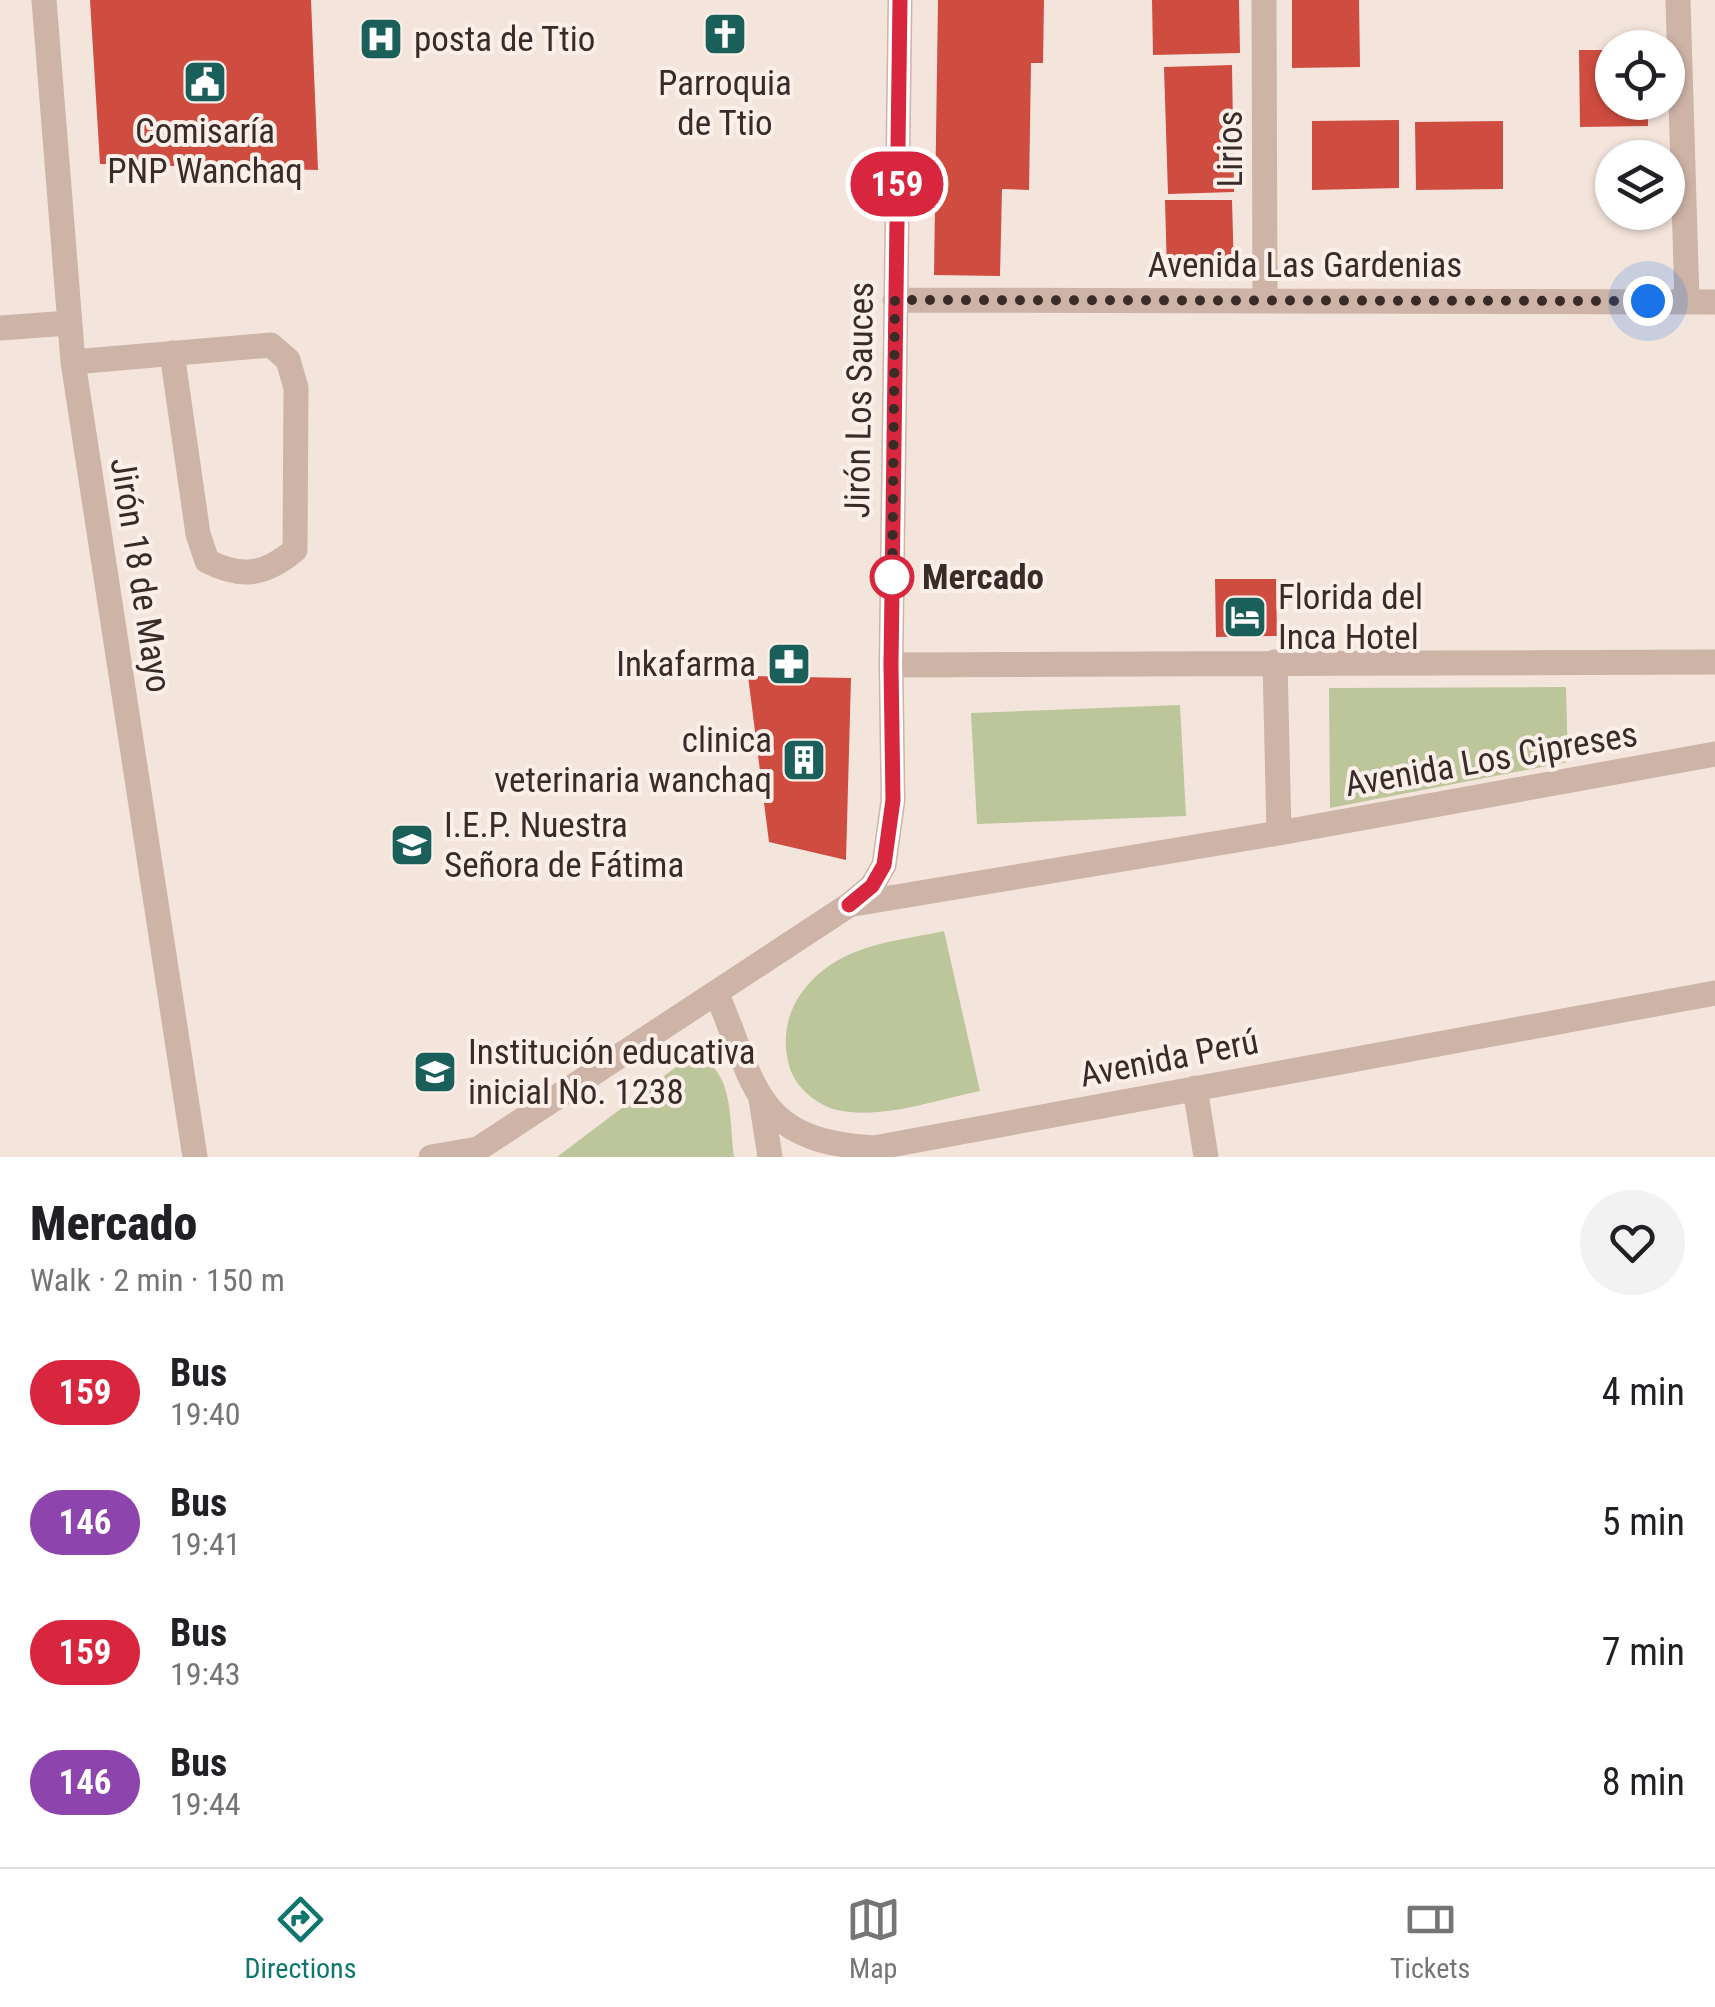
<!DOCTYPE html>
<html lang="en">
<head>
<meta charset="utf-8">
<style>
	body { margin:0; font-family:"Roboto Condensed",sans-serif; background:#f2f2f2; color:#202124; height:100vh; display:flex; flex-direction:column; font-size:38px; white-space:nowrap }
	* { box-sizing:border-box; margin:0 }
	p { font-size:32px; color:#757577 }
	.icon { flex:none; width:55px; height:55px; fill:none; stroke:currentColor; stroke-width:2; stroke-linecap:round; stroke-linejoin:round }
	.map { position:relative; height:1157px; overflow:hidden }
	.details { display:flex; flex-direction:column; background:#fff; flex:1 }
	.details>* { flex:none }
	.badge { padding:0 20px; border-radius:32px; font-size:35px; line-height:65px }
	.buttons { position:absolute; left:1595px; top:30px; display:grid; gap:20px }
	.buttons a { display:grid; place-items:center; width:90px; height:90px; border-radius:50%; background:#fff; box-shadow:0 2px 8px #0004; font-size:50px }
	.you { position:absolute; width:50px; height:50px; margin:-25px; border:8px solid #fff; border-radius:50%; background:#1a73e8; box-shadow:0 0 0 15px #1a73e833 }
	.map>.badge { position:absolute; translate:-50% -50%; box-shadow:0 0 0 5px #fff }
	.round { display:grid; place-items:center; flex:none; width:105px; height:105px; border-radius:52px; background:#f2f2f2 }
	.summary { display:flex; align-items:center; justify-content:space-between; height:170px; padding:0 30px }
	h1 { font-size:48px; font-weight:800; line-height:75px }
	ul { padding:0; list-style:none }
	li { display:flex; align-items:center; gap:30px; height:130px; padding:0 30px }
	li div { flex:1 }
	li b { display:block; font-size:38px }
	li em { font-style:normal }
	li .badge { min-width:110px; font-weight:700; text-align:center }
	.dock { display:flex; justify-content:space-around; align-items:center; height:140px; border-top:2px solid #e0e0e0; background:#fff; font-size:28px; color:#757577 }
	.dock a { display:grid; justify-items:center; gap:5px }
	.dock .active { color:#0f766e }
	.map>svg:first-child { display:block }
	.green { fill:#bdc59b }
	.building { fill:#cf4c40 }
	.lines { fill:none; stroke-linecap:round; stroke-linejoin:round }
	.minor { stroke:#ceb3a7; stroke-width:25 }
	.line-casing { stroke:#fff; stroke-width:22 }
	.line { stroke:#d7263d; stroke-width:15 }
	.walk { stroke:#392b28; stroke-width:10; stroke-dasharray:0 18 }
	.stop-dot { fill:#fff; stroke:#d7263d; stroke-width:5 }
	.labels { text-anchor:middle; stroke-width:8; stroke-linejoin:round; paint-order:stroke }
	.poi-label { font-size:35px; fill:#392b28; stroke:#fbf0e9; text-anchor:start }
	.street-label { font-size:35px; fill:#392b28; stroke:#fbf0e9 }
	.stop-label { font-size:35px; font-weight:bold; fill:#392b28; stroke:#fbf0e9; text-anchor:start }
</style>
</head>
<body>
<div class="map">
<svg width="1715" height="1157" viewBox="0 0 1715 1157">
	<rect width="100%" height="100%" fill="#f4e5dc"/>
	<path class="green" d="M1566 687 1568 762 1330 808 1329 688Z
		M1180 705 1186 816 977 824 971 713Z
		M944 931 980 1091C935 1100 882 1120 837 1110 816 1105 794 1086 789 1065 775 1014 808 971 855 952 882 941 916 937 944 931Z
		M688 1058C735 1058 729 1122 734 1157H557Z"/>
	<path class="building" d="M90 0H311L318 170 100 164Z
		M938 0H1044L1043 63H1031L1029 190 1002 189 1000 276 934 275Z
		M1152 0H1239L1240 53 1153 55Z
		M1292 0H1359L1360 67 1292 68Z
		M1579 50H1612V102H1648V126L1580 127Z
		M1232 65 1234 192 1168 194 1164 67Z
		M1399 120V188L1312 190V121Z
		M1503 121V189L1416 190 1415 122Z
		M1165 200H1232L1234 272 1167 273Z
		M1215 579H1276L1277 636 1216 637Z
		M748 676 851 678 846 860 769 842Z"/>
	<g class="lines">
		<path class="minor" d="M44 0 73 362 195 1157
			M1264 0 1265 299
			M1678 0 1687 301
			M895 300 1715 302
			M0 328 69 323
			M73 362 271 345 288 360 296 388 295 550C265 575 242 579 207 561L198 534 172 353
			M1275 662 1279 833
			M891 665 1715 662
			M854 904 1279 833 1715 754
			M717 994C757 1090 756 1141 874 1148L1715 993
			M1195 1088 1206 1157
			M761 1099 770 1157
			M431 1157 478 1149 849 905 872 886 884 865 893 800 891 665 900 0"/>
	</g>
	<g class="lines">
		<defs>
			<path id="line" d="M849 905 872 886 884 865 893 800 891 665 900 0"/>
		</defs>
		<use href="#line" class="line-casing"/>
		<use href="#line" class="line"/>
		<path class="walk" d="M892 577V592L895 300 1648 301"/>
	</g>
	<defs>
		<symbol id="church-square" viewBox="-11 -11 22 22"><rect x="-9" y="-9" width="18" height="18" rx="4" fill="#1a5f59" stroke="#fbf0e9"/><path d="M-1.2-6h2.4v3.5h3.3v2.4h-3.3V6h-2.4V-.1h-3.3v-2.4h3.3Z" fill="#fff"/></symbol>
		<symbol id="hospital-square" viewBox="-11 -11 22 22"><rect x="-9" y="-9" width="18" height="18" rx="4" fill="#1a5f59" stroke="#fbf0e9"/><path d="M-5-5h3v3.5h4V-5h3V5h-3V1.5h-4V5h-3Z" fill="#fff"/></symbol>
		<symbol id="civic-square" viewBox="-11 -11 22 22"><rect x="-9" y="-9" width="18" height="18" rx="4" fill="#1a5f59" stroke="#fbf0e9"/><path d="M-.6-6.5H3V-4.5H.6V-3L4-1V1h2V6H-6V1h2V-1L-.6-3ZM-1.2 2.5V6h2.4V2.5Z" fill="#fff"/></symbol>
		<symbol id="hotel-square" viewBox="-11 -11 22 22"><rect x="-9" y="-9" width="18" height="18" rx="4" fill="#1a5f59" stroke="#fbf0e9"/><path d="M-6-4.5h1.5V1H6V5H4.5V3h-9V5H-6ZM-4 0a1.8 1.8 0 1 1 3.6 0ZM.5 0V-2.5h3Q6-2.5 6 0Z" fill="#fff"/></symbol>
		<symbol id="pharmacy-square" viewBox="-11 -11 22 22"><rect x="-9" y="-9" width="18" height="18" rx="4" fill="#1a5f59" stroke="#fbf0e9"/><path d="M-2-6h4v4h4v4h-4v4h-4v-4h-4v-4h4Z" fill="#fff"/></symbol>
		<symbol id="building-square" viewBox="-11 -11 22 22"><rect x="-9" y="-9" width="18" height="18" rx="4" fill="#1a5f59" stroke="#fbf0e9"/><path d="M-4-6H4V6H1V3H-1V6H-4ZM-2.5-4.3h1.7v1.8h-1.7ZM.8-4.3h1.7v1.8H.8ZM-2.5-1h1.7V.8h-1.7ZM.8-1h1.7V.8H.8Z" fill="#fff"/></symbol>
		<symbol id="school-square" viewBox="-11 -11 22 22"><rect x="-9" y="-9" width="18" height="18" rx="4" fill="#1a5f59" stroke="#fbf0e9"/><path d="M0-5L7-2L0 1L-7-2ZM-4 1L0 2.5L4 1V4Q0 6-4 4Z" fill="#fff"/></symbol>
	</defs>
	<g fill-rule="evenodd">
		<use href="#church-square" x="700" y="9" width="50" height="50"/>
		<use href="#hospital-square" x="356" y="14" width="50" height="50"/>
		<use href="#civic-square" x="180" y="57" width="50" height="50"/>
		<use href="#hotel-square" x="1220" y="592" width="50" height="50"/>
		<use href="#pharmacy-square" x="764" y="639" width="50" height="50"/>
		<use href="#building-square" x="779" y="735" width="50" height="50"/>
		<use href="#school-square" x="387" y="820" width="50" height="50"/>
		<use href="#school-square" x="410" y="1047" width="50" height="50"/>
	</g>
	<circle class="stop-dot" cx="892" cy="577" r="20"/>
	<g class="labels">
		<g class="poi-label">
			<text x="414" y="51">posta de Ttio</text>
			<text x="725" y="95" text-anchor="middle">Parroquia<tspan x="725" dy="40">de Ttio</tspan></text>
			<text x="205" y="143" text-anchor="middle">Comisaría<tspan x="205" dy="40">PNP Wanchaq</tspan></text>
			<text x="1278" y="609">Florida del<tspan x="1278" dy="40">Inca Hotel</tspan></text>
			<text x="756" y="676" text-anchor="end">Inkafarma</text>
			<text x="772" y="752" text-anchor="end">clinica<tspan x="772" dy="40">veterinaria wanchaq</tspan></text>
			<text x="444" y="837">I.E.P. Nuestra<tspan x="444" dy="40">Señora de Fátima</tspan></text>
			<text x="468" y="1064">Institución educativa<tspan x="468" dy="40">inicial No. 1238</tspan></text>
		</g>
		<g class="street-label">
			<text transform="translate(1230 149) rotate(-90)" y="12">Lirios</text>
			<text x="1305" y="277">Avenida Las Gardenias</text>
			<text transform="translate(859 400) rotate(-89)" y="12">Jirón Los Sauces</text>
			<text transform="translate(141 575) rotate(81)" y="12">Jirón 18 de Mayo</text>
			<text transform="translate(1491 759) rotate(-10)" y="12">Avenida Los Cipreses</text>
			<text transform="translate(1169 1058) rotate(-11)" y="12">Avenida Perú</text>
		</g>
		<g class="stop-label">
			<text x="922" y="589">Mercado</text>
		</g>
	</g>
</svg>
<div class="buttons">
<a><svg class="icon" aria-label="locate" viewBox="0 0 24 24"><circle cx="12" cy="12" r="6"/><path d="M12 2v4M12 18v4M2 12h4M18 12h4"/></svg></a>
<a><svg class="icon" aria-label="layers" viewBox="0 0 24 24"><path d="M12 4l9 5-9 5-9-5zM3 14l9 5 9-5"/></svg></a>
</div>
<div class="you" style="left:1648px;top:301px"></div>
<b class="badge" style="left:897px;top:184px;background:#d7263d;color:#fff">159</b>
</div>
<section class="details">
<div class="summary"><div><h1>Mercado</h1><p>Walk · 2 min · 150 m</p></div><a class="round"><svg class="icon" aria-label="heart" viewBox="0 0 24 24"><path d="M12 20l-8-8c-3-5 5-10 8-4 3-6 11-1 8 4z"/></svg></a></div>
<ul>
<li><span class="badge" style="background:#d7263d;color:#fff">159</span><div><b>Bus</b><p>19:40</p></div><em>4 min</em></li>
<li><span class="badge" style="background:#8e44ad;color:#fff">146</span><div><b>Bus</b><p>19:41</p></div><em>5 min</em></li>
<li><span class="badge" style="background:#d7263d;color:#fff">159</span><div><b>Bus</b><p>19:43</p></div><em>7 min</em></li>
<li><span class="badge" style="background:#8e44ad;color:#fff">146</span><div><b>Bus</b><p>19:44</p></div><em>8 min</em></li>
</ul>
</section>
<nav class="dock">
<a class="active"><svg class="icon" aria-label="directions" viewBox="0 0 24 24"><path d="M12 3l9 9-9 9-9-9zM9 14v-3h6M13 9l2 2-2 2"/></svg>Directions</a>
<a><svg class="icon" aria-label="map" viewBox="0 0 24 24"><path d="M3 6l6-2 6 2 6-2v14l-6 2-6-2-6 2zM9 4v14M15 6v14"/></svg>Map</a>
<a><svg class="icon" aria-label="tickets" viewBox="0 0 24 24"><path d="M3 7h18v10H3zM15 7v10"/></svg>Tickets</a>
</nav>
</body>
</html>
